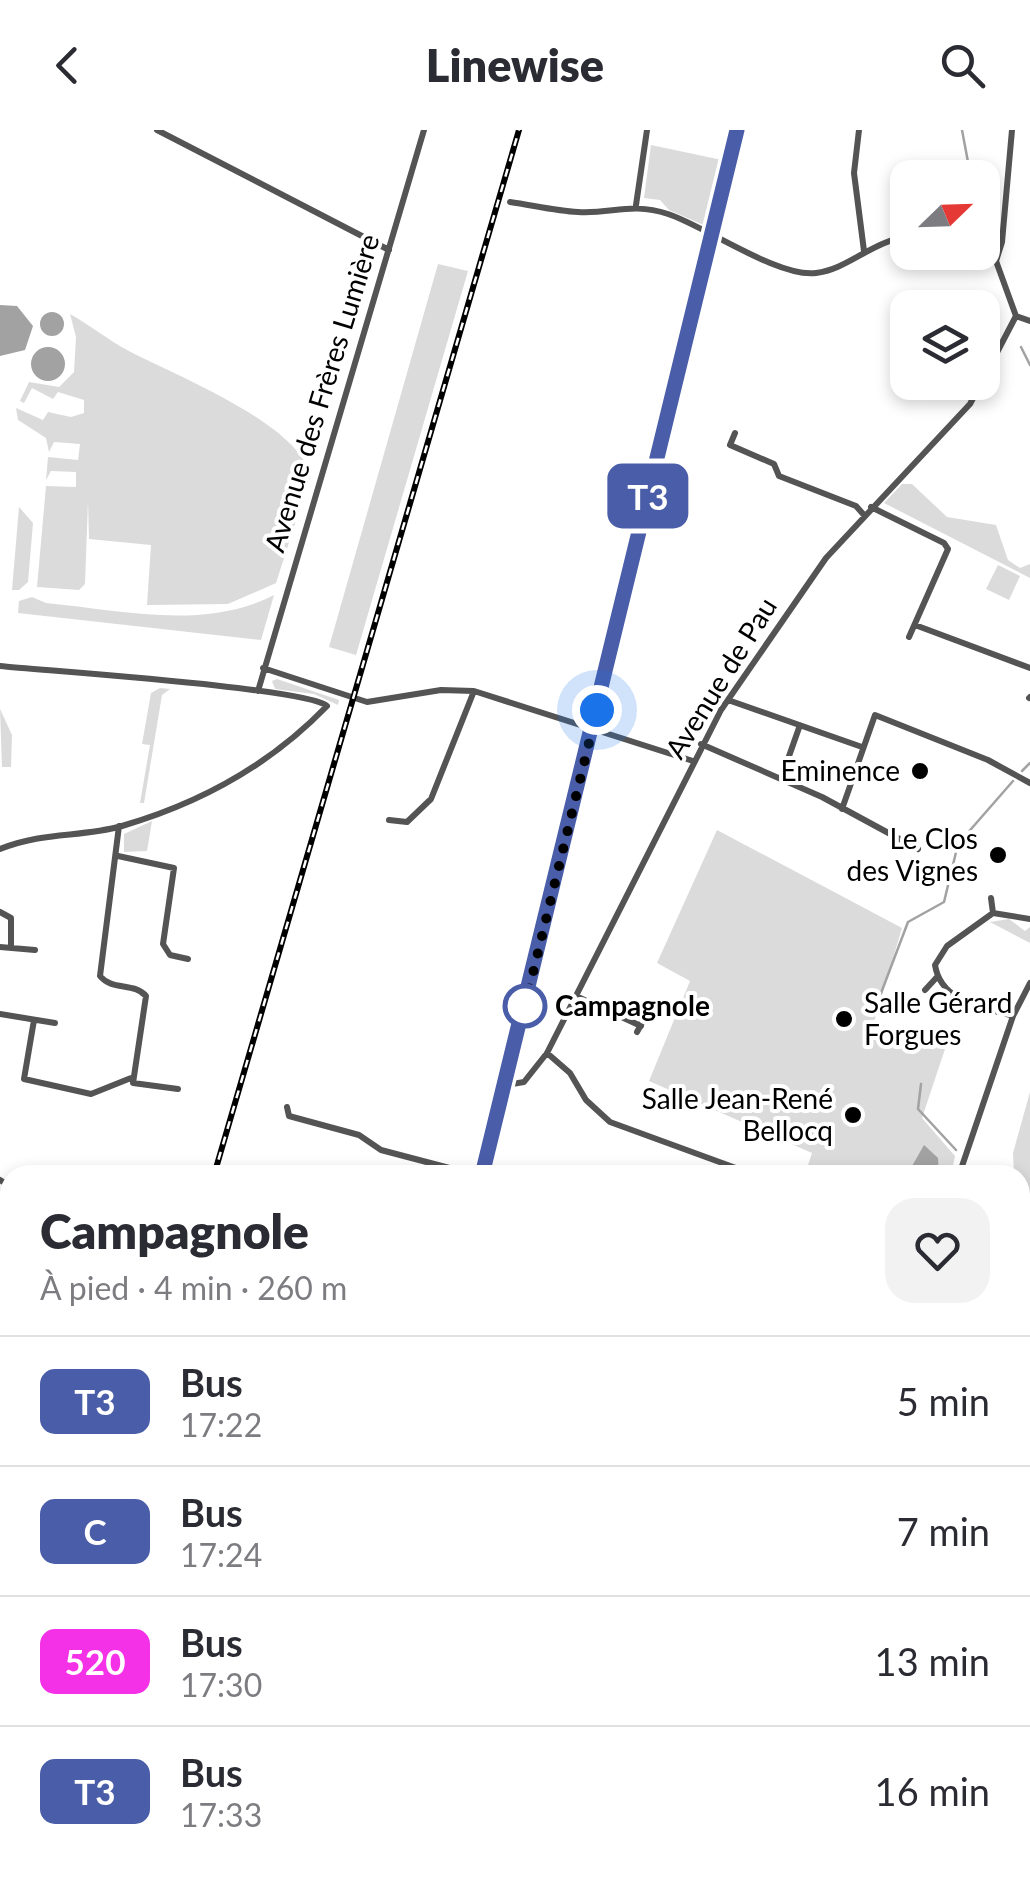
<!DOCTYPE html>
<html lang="fr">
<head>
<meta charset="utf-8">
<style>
	body { margin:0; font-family:Lato,sans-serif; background:#f2f2f3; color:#2b2b33; height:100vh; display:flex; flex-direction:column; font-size:38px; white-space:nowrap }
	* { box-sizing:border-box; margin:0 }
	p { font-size:32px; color:#7c7c81 }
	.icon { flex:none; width:55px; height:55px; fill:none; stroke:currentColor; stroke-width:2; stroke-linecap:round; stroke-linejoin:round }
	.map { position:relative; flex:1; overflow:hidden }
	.drawer { position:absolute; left:0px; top:1035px; width:1030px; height:712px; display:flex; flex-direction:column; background:#fff; border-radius:30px 30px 0 0; box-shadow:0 5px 15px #0003 }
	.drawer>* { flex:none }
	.badge { padding:0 20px; border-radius:15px; font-size:35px; line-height:65px }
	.needle { width:65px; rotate:67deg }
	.fabs { position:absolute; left:890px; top:30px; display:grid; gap:20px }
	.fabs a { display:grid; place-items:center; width:110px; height:110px; border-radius:20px; background:#fff; box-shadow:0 5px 15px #0003; font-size:50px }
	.you { position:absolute; width:50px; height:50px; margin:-25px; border:8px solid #fff; border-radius:50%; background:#1a73e8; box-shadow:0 0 0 15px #1a73e833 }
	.map>.badge { position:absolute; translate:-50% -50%; box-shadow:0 0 0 5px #fff }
	.round { display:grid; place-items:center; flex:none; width:105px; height:105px; border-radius:30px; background:#f2f2f3 }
	.summary { display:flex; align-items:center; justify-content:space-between; height:170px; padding:0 40px }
	h1 { font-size:48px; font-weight:800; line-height:75px }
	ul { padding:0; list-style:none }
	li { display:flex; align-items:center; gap:30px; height:130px; padding:0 40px; border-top:2px solid #e1e1e2 }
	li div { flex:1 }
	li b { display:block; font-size:38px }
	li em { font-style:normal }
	li .badge { min-width:110px; font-weight:700; text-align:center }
	header { display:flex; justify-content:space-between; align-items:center; height:130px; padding:0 40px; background:#fff; font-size:45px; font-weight:800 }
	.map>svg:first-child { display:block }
	.green { fill:#dbdbdb }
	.water { fill:#a2a2a2 }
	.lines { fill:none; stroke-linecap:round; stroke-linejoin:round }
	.stream { stroke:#a2a2a2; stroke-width:2.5 }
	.primary-casing { stroke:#dbdbdb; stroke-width:15 }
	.street { stroke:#545454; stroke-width:6 }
	.secondary { stroke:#212121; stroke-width:9 }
	.primary { stroke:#000; stroke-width:10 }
	.rail-casing { stroke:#000; stroke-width:6 }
	.rail { stroke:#fff; stroke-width:2.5; stroke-dasharray:8; stroke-linecap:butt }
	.line-casing { stroke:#fff; stroke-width:22 }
	.line { stroke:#4a5da8; stroke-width:15 }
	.walk { stroke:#000; stroke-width:10; stroke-dasharray:0 18 }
	.poi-dot { fill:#000; stroke:#fff; stroke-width:4 }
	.stop-dot { fill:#fff; stroke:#4a5da8; stroke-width:5 }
	.labels { text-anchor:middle; stroke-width:8; stroke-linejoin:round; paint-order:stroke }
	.street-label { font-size:28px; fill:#000; stroke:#fff }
	.poi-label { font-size:28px; fill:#000; stroke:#fff; text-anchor:end }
	.stop-label { font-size:28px; font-weight:bold; fill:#000; stroke:#fff; text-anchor:start }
</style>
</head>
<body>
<header><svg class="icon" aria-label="back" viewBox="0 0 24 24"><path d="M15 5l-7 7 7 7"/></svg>Linewise<svg class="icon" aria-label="search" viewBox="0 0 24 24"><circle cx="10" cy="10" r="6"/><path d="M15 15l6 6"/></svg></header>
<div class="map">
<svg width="1030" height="1747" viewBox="0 0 1030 1747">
	<rect width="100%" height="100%" fill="#fff"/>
	<path class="green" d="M651 15 722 30 706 96 669 80 660 70 644 68Z
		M438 134 468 141 356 525 329 517Z
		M70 184C90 195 108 210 129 221 172 244 303 295 310 347L276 453 228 474 147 475 151 415 89 409 88 372 85 454 79 460 37 457 46 356 76 357V342L51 341 46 350 48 327 78 330 80 314 54 312 49 322 46 308 18 290 16 278 43 290 48 282 71 287 84 283V270L58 262 53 269 32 258 24 273 20 271 29 252 59 257 74 242 76 207Z
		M902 354H912L947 387 996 395 1008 430 1020 438 1030 434V448L884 373Z
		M19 377 33 393 28 452 19 460H12Z
		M998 435 1020 446 1009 470 986 459Z
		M274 465 261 510 18 483 19 471 32 467 46 473C120 480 204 501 274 465Z
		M277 549 339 570 338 575 314 564 275 559 272 551Z
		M160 558 170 559 162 565 144 673H140L150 615 142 614 151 563Z
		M0 579 12 605 11 637H2Z
		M152 691 147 721 124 722V704Z
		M717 700 902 798 874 892 945 919 922 988 955 1026 951 1045H810L806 1041 812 1023 649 951 690 851 657 833Z
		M1009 789 1025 801 1030 797V813L990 792Z
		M1030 962V1126L1020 1155V1045H1014L1013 1023Z
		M5 1111 10 1115V1179L0 1171V1118Z
		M0 1330 10 1333V1372L0 1370Z
		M1030 1413V1563H1020V1414Z
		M1020 1727 1030 1736V1747H906L889 1738H1020Z
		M220 1738H302L291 1747H241Z"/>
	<path class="water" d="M0 175 17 176 33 196 25 220 0 226Z
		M40 194a12 12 0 1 1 24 0a12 12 0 1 1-24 0Z
		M31 234a17 17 0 1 1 34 0a17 17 0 1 1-34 0Z
		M924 1015 938 1028 939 1045H907Z"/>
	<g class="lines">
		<path class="stream" d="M962 0 971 48
			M1021 217 1030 235
			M1022 641 1030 633
			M875 879 908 792 944 772 958 714 1013 651
			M921 954 918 979 956 1020"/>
		<defs>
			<path id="primary" d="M0 1180 10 1188
				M1020 1621 1030 1622"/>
		</defs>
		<use href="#primary" class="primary-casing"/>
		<path class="street" d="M157 0 389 120
			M859 0 854 43 864 121
			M1012 0 1002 112 996 131 1016 186
			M510 72C532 75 555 81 578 82 613 84 631 72 668 84 703 95 778 148 816 143 849 139 873 110 908 107
			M636 75 647 0
			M982 120 996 131
			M1016 186 1030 191
			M735 303 730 315 774 334 779 346 856 376 864 385
			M871 377 944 413 948 419 909 507
			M915 495 1030 538
			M0 536C47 541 306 558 327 576 269 636 201 673 122 696 79 708 45 701 0 719
			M263 538 367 572 441 560 474 561 693 631
			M258 561 424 0
			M1029 568 1030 567
			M728 570 862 617
			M701 614 822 667 918 719
			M788 629 800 595
			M842 679 875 585 988 630 1030 653
			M389 690 407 692 431 669 474 561
			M119 696 100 846C112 861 134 852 146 866L133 953 178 959
			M118 726 174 738 163 814 170 825 188 829
			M991 768 993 783
			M0 782 11 788V818
			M0 817 35 820
			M925 860 937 847
			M578 867 641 896
			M0 884 55 893
			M1013 886C984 877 941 873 935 835L947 816 993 783 1030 789
			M34 890 24 949 91 964 131 948
			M637 902 644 889
			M547 923 570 943 586 970 610 992 755 1045
			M506 955 524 952 547 923 721 580 826 428 970 274 1016 186
			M287 977 289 986 359 1005 381 1020 476 1045
			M959 1045 1013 886 1030 853
			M0 1050 10 1056
			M1020 1171 1030 1142
			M0 1276 10 1278
			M1020 1320 1030 1319
			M0 1712 4 1713
			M156 1738 205 1747
			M489 1738 498 1747
			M624 1738 625 1747
			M36 1741 38 1738
			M130 1747 140 1738
			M211 1747 213 1738
			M461 1747 464 1738
			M852 1747H878"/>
		<path class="secondary" d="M482 1045 737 0
			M310 1747 313 1738
			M790 1747V1738"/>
		<use href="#primary" class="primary"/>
		<defs>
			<path id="rail" d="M214 1045 519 0
				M5 1747 10 1728"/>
		</defs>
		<use href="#rail" class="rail-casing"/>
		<use href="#rail" class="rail"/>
	</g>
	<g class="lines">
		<defs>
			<path id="line" d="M482 1045 737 0"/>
		</defs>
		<use href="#line" class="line-casing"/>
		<use href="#line" class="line"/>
		<path class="walk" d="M525 876 597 580"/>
	</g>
	<g class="poi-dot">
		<circle cx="920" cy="641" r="10"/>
		<circle cx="998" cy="725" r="10"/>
		<circle cx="844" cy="889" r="10"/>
		<circle cx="853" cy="985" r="10"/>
	</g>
	<circle class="stop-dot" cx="525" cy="876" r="20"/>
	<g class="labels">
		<g class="street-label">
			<text transform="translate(322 263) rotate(-73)" y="10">Avenue des Frères Lumière</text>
			<text transform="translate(721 548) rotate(-58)" y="10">Avenue de Pau</text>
		</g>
		<g class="poi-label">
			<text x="900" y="651">Eminence</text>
			<text x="978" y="719">Le Clos<tspan x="978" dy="32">des Vignes</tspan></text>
			<text x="864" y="883" text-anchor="start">Salle Gérard<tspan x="864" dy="32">Forgues</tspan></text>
			<text x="833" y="979">Salle Jean-René<tspan x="833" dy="32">Bellocq</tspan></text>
		</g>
		<g class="stop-label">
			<text x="555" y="886">Campagnole</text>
		</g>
	</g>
</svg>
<div class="fabs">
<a><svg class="needle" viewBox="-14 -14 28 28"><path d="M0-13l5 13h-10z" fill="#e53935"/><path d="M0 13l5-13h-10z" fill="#7c7c81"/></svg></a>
<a><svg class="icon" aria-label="layers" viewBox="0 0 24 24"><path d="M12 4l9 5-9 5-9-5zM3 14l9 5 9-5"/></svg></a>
</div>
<div class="you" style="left:597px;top:580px"></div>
<b class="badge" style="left:648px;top:366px;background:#4a5da8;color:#fff">T3</b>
<section class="drawer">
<div class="summary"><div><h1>Campagnole</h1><p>À pied · 4 min · 260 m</p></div><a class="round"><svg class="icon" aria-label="heart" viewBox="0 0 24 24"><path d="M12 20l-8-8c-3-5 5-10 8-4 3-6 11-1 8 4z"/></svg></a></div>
<ul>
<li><span class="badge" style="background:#4a5da8;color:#fff">T3</span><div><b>Bus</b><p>17:22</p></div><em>5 min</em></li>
<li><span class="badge" style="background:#4a5da8;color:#fff">C</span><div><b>Bus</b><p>17:24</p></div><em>7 min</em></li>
<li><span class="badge" style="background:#f531e7;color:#fff">520</span><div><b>Bus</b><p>17:30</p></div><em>13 min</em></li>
<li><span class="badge" style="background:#4a5da8;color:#fff">T3</span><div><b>Bus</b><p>17:33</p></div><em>16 min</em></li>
</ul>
</section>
</div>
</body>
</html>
